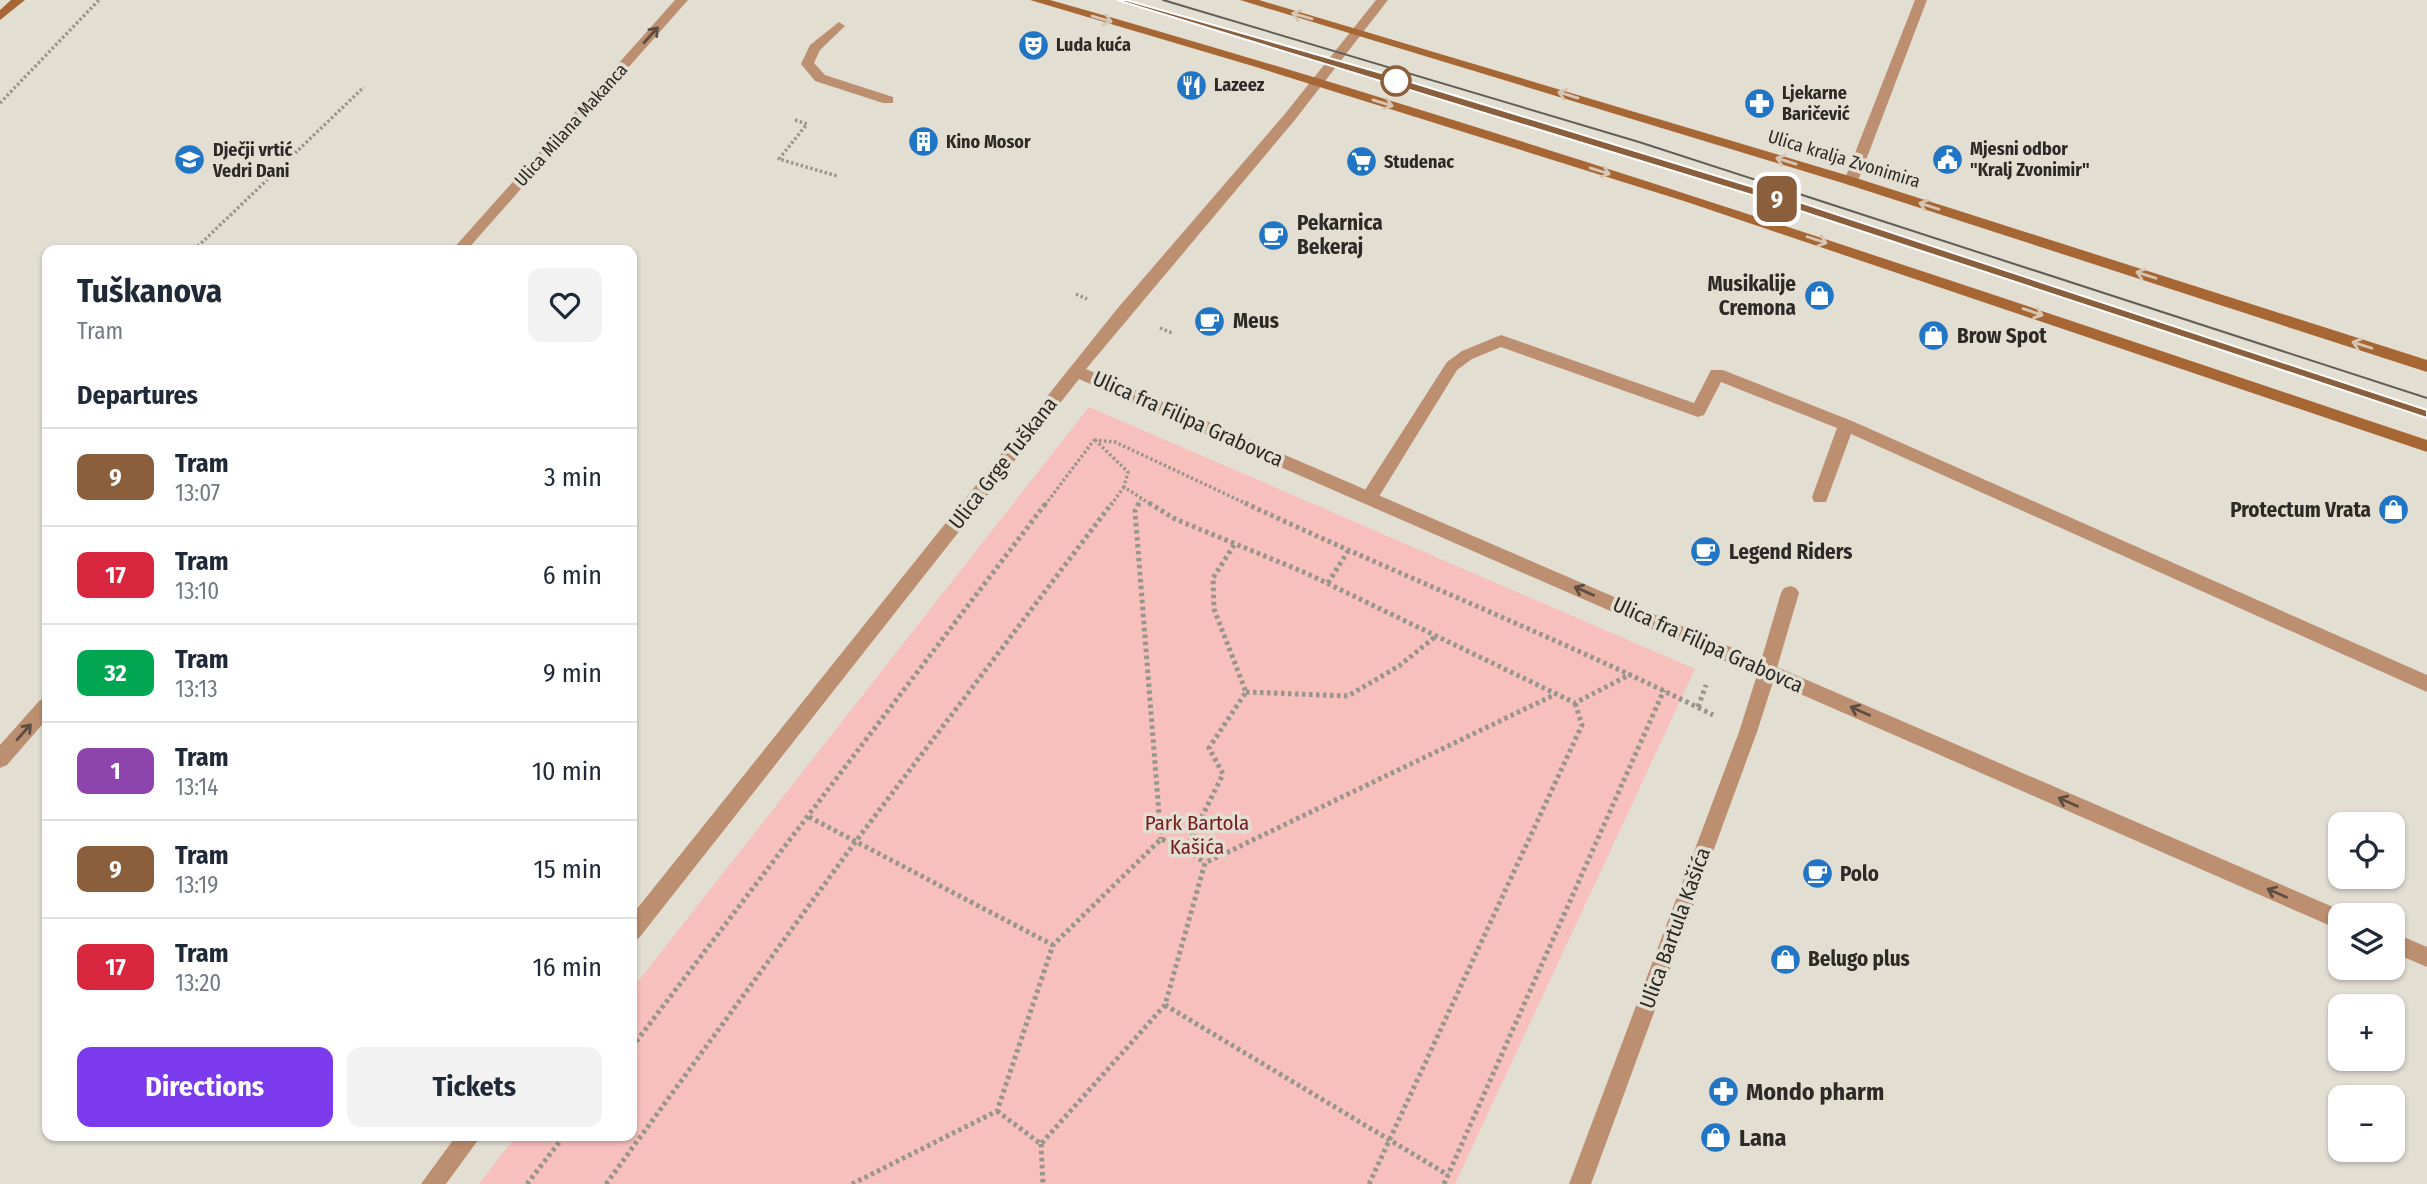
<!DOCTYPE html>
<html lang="en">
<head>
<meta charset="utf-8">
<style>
	body { margin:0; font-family:"Fira Sans Condensed",sans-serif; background:#f2f2f3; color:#1f2937; height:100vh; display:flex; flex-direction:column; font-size:26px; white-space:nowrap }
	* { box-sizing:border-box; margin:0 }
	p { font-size:23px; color:#747a83 }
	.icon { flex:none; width:38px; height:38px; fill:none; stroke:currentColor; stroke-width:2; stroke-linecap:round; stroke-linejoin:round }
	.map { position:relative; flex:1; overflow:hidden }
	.sheet { position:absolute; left:42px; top:245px; width:595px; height:896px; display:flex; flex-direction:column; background:#fff; border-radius:14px; box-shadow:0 2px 5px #0004 }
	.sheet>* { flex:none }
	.badge { padding:0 14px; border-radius:10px; font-size:24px; line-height:46px }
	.tools { position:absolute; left:2328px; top:812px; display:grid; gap:14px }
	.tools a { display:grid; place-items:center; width:77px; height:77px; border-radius:14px; background:#fff; box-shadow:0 2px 5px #0004; font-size:35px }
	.map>.badge { position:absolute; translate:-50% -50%; box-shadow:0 0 0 4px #fff }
	h2 { padding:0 35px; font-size:26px; line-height:63px }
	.round { display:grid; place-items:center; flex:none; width:74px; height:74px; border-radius:14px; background:#f2f2f3 }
	.headline { display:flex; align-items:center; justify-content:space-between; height:119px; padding:0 35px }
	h1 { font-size:33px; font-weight:700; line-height:52px }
	.primary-button { display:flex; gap:14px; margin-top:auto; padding:14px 35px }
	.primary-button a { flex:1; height:80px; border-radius:14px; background:#7c3aed; color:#fff; font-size:28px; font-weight:700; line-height:80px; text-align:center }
	.primary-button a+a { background:#f2f2f3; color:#1f2937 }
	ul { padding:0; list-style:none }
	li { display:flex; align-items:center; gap:21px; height:98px; padding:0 35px; border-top:2px solid #e0e1e3 }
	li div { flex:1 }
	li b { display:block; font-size:26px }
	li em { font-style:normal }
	li .badge { min-width:77px; font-weight:700; text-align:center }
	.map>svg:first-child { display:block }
	.green { fill:#f7c0bc }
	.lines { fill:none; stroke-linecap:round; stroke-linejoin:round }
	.path-far1 { stroke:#98958c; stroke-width:3.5; stroke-dasharray:2.5 2.5; stroke-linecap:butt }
	.path { stroke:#98958c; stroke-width:5; stroke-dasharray:3.5 3.5; stroke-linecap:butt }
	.lane { fill:#bc8f70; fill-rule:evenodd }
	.street { fill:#bc8f70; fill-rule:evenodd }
	.secondary { fill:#a76735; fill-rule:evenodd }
	.tram { stroke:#5f5d56; stroke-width:2 }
	.oneway { stroke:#d7c6b3 }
	.oneway2 { stroke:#5e4d40 }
	.line { fill:#8b5e3c; stroke:#fff; stroke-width:2 }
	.stop-dot { fill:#fff; stroke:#8b5e3c; stroke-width:3.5 }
	.labels { text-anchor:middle; stroke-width:7; stroke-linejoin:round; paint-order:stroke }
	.far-poi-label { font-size:18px; font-weight:bold; fill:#2c2a26; stroke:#e3ded2; text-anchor:start }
	.far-street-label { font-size:18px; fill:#2c2a26; stroke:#e3ded2 }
	.poi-label { font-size:21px; font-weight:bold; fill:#2c2a26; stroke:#e3ded2; text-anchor:start }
	.street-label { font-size:21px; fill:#2c2a26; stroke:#e3ded2 }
	.park-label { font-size:21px; fill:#761b1f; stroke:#e3ded2 }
	.near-poi-label { font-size:24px; font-weight:bold; fill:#2c2a26; stroke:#e3ded2; text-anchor:start }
</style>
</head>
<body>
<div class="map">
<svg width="2427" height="1184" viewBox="0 0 2427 1184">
	<rect width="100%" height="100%" fill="#e3ded2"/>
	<path class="green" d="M1089 407 1695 669 1455 1184H479L516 1136H632V989Z"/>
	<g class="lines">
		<path class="path-far1" d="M0 103 99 0
			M795 120 807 124 779 159 837 176
			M194 250 364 87
			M1076 294 1087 299
			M1160 328 1172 333
			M1094 440 1115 442 1249 505
			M1095 440 1128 472 1124 487 1152 505
			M1045 505 1094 440
			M1111 505 1124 487
			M1138 505 1141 500"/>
		<path class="path" d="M1139 503 1135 511 1161 839
			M1149 503 1175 519 1306 573 1575 703 1631 674
			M1245 503C1400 576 1560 638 1713 715
			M1328 583 1348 551
			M1246 692 1348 696 1399 666 1436 636
			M1698 707 1706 685
			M809 817 1053 945
			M1186 849 1223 774 1209 748 1246 692 1214 609 1213 578 1234 545
			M1165 1005 1448 1175
			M632 1047 1046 503
			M997 1111 1041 1144 1165 1005 1205 863 1556 694
			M1041 1144 1043 1184
			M527 1184 564 1136
			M606 1184 856 841 1112 503
			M852 1184 997 1111 1053 945 1161 839 1186 849 1205 863
			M1369 1184 1582 725 1575 703
			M1444 1184 1664 690"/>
		<path class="lane" d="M839 22 845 26 820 50 814 63 825 75 893 97V103H883L815 81 801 64 810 45Z
			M1501 335 1694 403 1711 370H1723L1852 421 2427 675V692L1851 434 1826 502H1814L1812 497 1837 428 1721 382 1704 415 1698 417 1501 347 1472 359 1457 370 1375 503H1363L1361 498 1363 493 1447 362 1462 351Z
			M1790 586 1796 588 1799 593 1776 671 1773 677 1767 679 1761 677 1758 671 1781 593 1784 588Z"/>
		<path class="street" d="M675 0H688L467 250H452Z
			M1376 0H1388L1294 121 1086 369 2347 913 2348 915H2340V930L1773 682 1757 732 1591 1184H1569L1739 732 1757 675 1079 379 639 938 632 941V915L1117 309 1284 115Z
			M1915 0H1927L1858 181 1851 186 1846 184 1844 181Z
			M47 698V719L7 765 0 768V745L40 700Z
			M2392 932 2427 947V967L2392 952Z
			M456 1136H481L446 1184H421Z"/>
		<path class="secondary" d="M11 0H25L0 20V10Z
			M1030 0H1050C1514 131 1970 287 2427 440V452L1687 202 1256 67Z
			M1240 0H1259L1856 178 2427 360V372L1846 184Z"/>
		<path class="tram" d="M1122 0 1776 200 2427 413
			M1163 0 1639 142 2427 398"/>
	</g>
	<defs><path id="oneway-shaft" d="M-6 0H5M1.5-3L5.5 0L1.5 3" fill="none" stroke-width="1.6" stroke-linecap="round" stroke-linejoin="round" transform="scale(1.75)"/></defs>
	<g class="oneway">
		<use href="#oneway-shaft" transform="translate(1302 16) rotate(-164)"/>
		<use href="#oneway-shaft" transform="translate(1102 19) rotate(16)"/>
		<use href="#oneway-shaft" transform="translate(1568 95) rotate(-163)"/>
		<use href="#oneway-shaft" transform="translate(1383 103) rotate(17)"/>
		<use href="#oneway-shaft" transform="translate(1786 161) rotate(-163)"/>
		<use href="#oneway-shaft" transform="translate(1600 171) rotate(17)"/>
		<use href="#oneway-shaft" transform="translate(1929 206) rotate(-162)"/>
		<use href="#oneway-shaft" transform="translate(1817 240) rotate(18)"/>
		<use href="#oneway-shaft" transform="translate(2146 275) rotate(-162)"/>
		<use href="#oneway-shaft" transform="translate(2033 312) rotate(19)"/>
		<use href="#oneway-shaft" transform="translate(2362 345) rotate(-162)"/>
	</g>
	<g class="oneway2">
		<use href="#oneway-shaft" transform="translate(651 35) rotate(-48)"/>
		<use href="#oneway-shaft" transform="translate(1584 591) rotate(-156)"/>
		<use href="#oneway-shaft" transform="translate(1860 711) rotate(-156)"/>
		<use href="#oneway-shaft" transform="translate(24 732) rotate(-48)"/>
		<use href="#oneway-shaft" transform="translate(2068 802) rotate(-156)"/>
		<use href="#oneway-shaft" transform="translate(2277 893) rotate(-156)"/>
	</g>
	<path class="line" d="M1117 0H1126L1378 72 1766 191 2427 410V418L1758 197Z"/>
	<defs>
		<symbol id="theatre-disc" viewBox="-11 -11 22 22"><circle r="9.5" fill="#2076c4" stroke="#e3ded2"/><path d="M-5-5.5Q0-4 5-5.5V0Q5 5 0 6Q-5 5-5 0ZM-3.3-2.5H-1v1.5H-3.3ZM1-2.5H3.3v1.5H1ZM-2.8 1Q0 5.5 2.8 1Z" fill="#fff"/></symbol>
		<symbol id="restaurant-disc" viewBox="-11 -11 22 22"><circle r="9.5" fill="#2076c4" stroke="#e3ded2"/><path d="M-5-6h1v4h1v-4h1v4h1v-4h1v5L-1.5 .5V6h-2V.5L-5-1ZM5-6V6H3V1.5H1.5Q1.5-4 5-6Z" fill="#fff"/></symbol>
		<symbol id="pharmacy-disc" viewBox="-11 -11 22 22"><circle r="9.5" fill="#2076c4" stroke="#e3ded2"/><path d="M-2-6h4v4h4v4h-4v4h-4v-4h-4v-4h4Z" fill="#fff"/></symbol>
		<symbol id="building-disc" viewBox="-11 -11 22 22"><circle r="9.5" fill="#2076c4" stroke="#e3ded2"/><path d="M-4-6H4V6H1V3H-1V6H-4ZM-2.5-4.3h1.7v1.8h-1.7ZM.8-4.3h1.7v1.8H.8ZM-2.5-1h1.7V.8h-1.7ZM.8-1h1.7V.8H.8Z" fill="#fff"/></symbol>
		<symbol id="civic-disc" viewBox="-11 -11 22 22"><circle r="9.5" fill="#2076c4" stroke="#e3ded2"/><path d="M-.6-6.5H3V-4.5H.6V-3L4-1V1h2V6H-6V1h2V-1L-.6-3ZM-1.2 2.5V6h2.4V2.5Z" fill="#fff"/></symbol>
		<symbol id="school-disc" viewBox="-11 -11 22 22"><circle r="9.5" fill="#2076c4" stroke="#e3ded2"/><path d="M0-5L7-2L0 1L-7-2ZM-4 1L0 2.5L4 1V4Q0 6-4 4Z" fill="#fff"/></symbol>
		<symbol id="supermarket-disc" viewBox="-11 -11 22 22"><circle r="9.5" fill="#2076c4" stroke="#e3ded2"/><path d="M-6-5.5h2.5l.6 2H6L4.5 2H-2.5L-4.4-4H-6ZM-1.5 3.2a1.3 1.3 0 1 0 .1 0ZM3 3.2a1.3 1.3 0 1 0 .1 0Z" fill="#fff"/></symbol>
		<symbol id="cafe-disc" viewBox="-11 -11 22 22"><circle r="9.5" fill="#2076c4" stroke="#e3ded2"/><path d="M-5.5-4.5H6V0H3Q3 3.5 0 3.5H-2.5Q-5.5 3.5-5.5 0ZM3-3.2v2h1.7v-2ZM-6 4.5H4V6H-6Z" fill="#fff"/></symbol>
		<symbol id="shop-disc" viewBox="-11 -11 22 22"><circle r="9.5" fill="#2076c4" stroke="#e3ded2"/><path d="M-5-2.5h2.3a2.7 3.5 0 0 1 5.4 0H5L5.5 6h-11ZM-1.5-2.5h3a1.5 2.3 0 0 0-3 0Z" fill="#fff"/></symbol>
	</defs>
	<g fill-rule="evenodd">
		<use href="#theatre-disc" x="1016" y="28" width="35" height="35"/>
		<use href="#restaurant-disc" x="1174" y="68" width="35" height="35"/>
		<use href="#pharmacy-disc" x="1742" y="86" width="35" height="35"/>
		<use href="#building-disc" x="906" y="124" width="35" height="35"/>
		<use href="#civic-disc" x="1930" y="142" width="35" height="35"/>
		<use href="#school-disc" x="172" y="142" width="35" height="35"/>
		<use href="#supermarket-disc" x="1344" y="144" width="35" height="35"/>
		<use href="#cafe-disc" x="1256" y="218" width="35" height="35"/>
		<use href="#shop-disc" x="1802" y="278" width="35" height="35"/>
		<use href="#cafe-disc" x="1192" y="304" width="35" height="35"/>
		<use href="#shop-disc" x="1916" y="318" width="35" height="35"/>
		<use href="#shop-disc" x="2376" y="492" width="35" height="35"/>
		<use href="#cafe-disc" x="1688" y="534" width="35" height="35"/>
		<use href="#cafe-disc" x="1800" y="856" width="35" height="35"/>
		<use href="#shop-disc" x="1768" y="942" width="35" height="35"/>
		<use href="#pharmacy-disc" x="1706" y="1074" width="35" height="35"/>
		<use href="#shop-disc" x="1698" y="1120" width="35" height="35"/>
	</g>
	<circle class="stop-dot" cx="1396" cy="81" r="14"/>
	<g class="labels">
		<g class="far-poi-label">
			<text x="1056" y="51">Luda kuća</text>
			<text x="1214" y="91">Lazeez</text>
			<text x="1782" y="99">Ljekarne<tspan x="1782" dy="21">Baričević</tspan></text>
			<text x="946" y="148">Kino Mosor</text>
			<text x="1970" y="155">Mjesni odbor<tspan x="1970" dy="21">"Kralj Zvonimir"</tspan></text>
			<text x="213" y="156">Dječji vrtić<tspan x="213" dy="21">Vedri Dani</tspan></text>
			<text x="1384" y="168">Studenac</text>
		</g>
		<g class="far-street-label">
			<text transform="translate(571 125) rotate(-48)" y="6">Ulica Milana Makanca</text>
			<text transform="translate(1844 159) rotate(17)" y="6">Ulica kralja Zvonimira</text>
		</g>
		<g class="poi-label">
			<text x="1297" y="230">Pekarnica<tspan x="1297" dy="24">Bekeraj</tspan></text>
			<text x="1796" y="291" text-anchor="end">Musikalije<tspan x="1796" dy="24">Cremona</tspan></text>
			<text x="1233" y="328">Meus</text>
			<text x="1957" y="343">Brow Spot</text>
			<text x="2371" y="517" text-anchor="end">Protectum Vrata</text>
			<text x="1729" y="559">Legend Riders</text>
			<text x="1840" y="881">Polo</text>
			<text x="1808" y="966">Belugo plus</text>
		</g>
		<g class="street-label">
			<text transform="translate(1188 419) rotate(24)" y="7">Ulica fra Filipa Grabovca</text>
			<text transform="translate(1003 463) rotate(-52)" y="7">Ulica Grge Tuškana</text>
			<text transform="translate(1708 645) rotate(24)" y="7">Ulica fra Filipa Grabovca</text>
			<text transform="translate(1675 928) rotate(-70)" y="7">Ulica Bartula Kašića</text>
		</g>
		<g class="park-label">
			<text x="1197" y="830">Park Bartola<tspan x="1197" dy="24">Kašića</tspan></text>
		</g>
		<g class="near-poi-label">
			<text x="1746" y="1100">Mondo pharm</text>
			<text x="1739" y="1146">Lana</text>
		</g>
	</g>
</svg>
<div class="tools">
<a><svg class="icon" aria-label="locate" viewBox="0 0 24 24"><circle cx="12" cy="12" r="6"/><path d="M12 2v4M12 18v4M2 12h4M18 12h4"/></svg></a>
<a><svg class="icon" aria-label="layers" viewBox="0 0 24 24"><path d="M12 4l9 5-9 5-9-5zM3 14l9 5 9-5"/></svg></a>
<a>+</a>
<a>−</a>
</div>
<b class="badge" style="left:1777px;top:199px;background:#8b5e3c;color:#fff">9</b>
<section class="sheet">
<div class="headline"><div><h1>Tuškanova</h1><p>Tram</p></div><a class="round"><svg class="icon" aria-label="heart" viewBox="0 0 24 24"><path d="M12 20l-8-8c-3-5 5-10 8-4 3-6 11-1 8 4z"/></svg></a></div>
<h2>Departures</h2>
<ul>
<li><span class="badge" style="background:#8b5e3c;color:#fff">9</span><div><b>Tram</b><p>13:07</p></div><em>3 min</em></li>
<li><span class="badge" style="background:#d7263d;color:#fff">17</span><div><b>Tram</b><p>13:10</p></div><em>6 min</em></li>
<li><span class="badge" style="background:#00a651;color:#fff">32</span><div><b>Tram</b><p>13:13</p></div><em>9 min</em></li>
<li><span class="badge" style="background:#8e44ad;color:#fff">1</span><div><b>Tram</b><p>13:14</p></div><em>10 min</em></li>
<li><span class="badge" style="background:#8b5e3c;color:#fff">9</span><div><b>Tram</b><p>13:19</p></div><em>15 min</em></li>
<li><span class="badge" style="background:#d7263d;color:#fff">17</span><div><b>Tram</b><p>13:20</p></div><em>16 min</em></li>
</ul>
<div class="primary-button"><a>Directions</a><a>Tickets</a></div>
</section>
</div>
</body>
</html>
